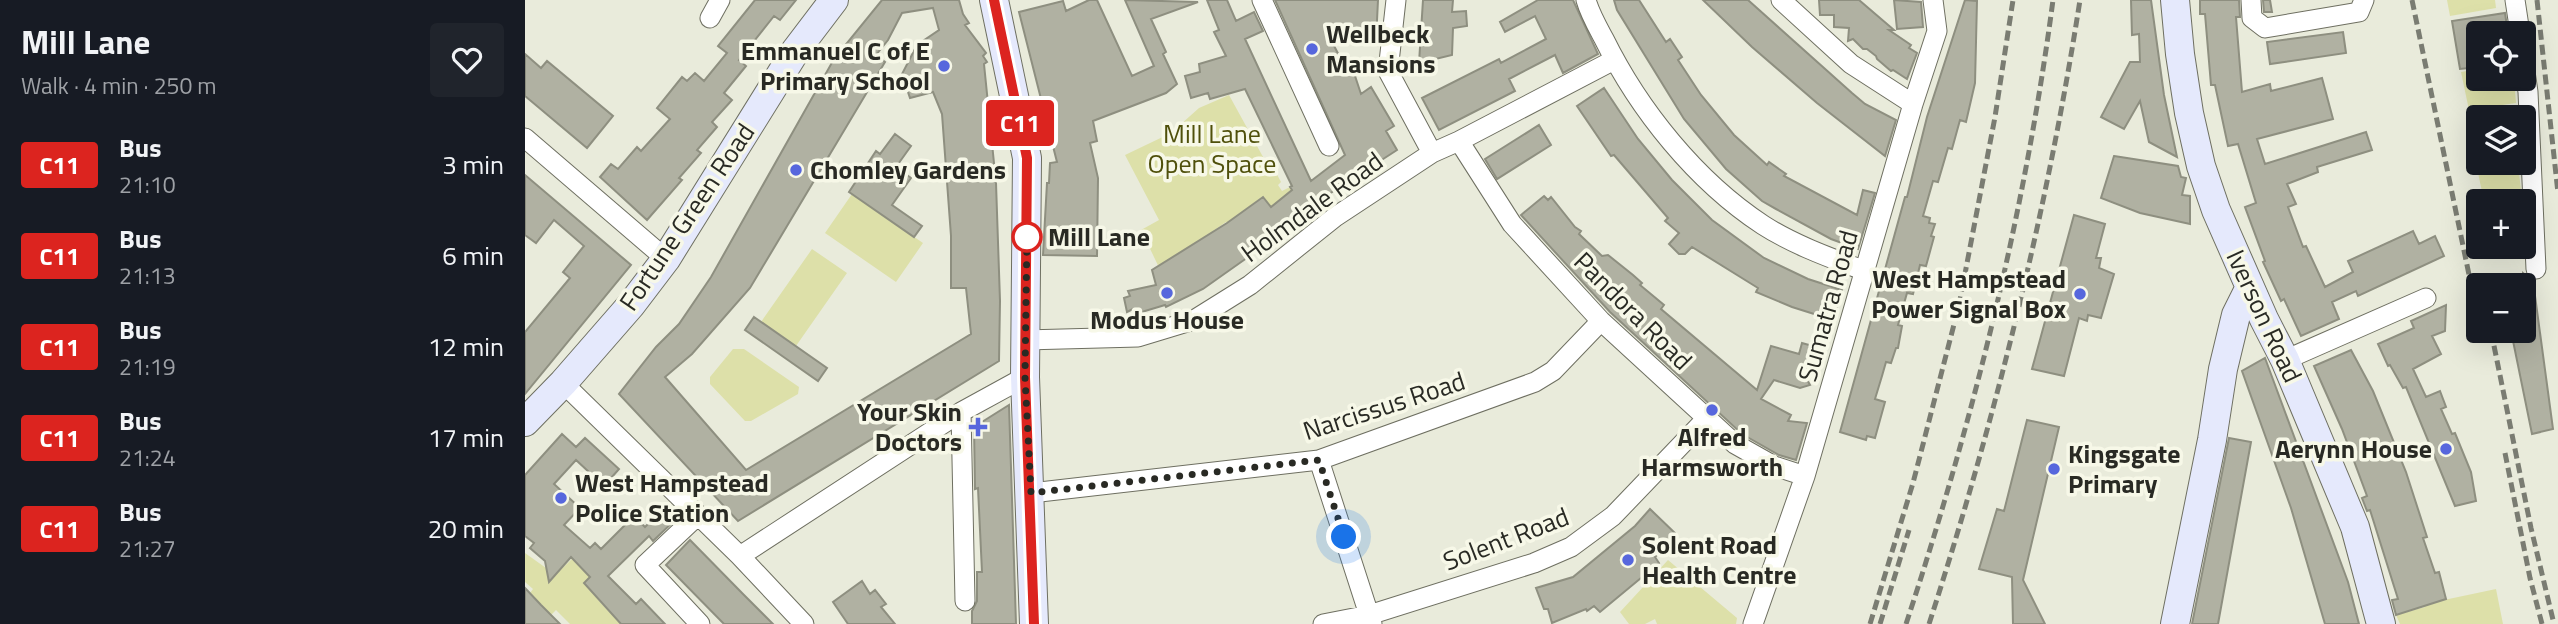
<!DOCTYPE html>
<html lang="en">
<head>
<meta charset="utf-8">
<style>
	body { margin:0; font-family:"Titillium Web",sans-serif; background:#20242c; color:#f1f3f6; height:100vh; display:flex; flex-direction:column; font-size:26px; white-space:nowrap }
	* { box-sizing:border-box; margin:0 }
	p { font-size:23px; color:#9ea1a6 }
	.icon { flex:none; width:38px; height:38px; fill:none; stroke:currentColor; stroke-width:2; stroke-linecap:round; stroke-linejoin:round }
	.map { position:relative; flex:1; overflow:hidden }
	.details { display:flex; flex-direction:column; background:#171b24; width:525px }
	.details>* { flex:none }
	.badge { padding:0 14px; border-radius:5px; font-size:24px; line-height:46px }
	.tools { position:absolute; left:1941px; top:21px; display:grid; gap:14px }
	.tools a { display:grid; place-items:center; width:70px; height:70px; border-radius:7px; background:#171b24; box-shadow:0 7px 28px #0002; font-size:35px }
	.you { position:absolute; width:35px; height:35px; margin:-18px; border:5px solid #fff; border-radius:50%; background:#1a73e8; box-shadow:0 0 0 10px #1a73e833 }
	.map>.badge { position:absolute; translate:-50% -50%; box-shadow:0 0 0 4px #fff }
	.round { display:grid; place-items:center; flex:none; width:74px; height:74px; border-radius:7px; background:#20242c }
	.head { display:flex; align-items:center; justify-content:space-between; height:119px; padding:0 21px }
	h1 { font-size:33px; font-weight:700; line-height:52px }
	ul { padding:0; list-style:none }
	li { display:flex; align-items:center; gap:21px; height:91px; padding:0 21px }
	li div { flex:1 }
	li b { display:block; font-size:26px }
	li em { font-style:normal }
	li .badge { min-width:77px; font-weight:700; text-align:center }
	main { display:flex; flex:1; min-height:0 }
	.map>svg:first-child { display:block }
	.green { fill:#dde0a9 }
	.building { fill:#b0b1a2; stroke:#8e8f80; stroke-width:2; fill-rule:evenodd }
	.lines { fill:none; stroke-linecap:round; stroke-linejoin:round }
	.street-casing { stroke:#6e6f61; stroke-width:21 }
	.secondary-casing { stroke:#6e6f61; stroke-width:30 }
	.street { stroke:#fff; stroke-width:19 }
	.secondary { stroke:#e5e9fc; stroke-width:28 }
	.rail { stroke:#7a7c72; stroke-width:5; stroke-dasharray:10 5; stroke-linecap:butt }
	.line-casing { stroke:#fff; stroke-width:16 }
	.line { stroke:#dc241f; stroke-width:10 }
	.walk { stroke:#292a24; stroke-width:7; stroke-dasharray:0 12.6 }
	.poi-dot { fill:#5767dd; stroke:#f7f8e8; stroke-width:2.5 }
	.stop-dot { fill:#fff; stroke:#dc241f; stroke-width:3.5 }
	.labels { text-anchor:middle; stroke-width:7; stroke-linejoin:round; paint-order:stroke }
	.poi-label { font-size:26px; font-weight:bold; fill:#292a24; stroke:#f7f8e8; text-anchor:start }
	.park-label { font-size:26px; fill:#4f500b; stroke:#f7f8e8 }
	.street-label { font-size:26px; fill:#292a24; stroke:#f7f8e8 }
	.stop-label { font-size:26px; font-weight:bold; fill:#292a24; stroke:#f7f8e8; text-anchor:start }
</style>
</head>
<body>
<main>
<section class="details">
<div class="head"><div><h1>Mill Lane</h1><p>Walk · 4 min · 250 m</p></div><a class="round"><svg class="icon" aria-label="heart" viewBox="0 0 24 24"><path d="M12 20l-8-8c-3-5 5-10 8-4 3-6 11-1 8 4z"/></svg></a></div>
<ul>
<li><span class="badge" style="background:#dc241f;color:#fff">C11</span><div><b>Bus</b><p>21:10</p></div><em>3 min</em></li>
<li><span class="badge" style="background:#dc241f;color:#fff">C11</span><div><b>Bus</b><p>21:13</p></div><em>6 min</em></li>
<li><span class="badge" style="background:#dc241f;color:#fff">C11</span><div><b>Bus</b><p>21:19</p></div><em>12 min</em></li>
<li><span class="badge" style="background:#dc241f;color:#fff">C11</span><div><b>Bus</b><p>21:24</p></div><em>17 min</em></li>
<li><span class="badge" style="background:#dc241f;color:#fff">C11</span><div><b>Bus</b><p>21:27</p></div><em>20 min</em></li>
</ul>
</section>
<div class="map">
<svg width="2033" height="624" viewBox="0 0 2033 624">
	<rect width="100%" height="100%" fill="#e9ebdb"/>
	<path class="green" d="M1922 0H1970L1971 8 1925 16Z
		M1953 69V79H1989L1991 103 1944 110 1936 72Z
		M704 95 743 166 747 165 756 182 753 185 757 191 765 187 771 197 760 196 746 207 737 197 729 203 739 216 732 221 723 208 707 219 717 233 711 237 701 222 684 234 693 248 688 252 679 237 660 249 669 265 662 269 653 253 637 264 641 282 616 230 634 220 600 155 646 133 674 108Z
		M1993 164 1997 199 1959 201 1952 168Z
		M327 194 398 243 371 282 300 233Z
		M287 249 322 273 271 346 236 322Z
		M208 349H219L274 387 273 394 226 421H220L185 384V377Z
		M0 553 21 568 27 578 48 558 65 577 59 583C74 599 84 618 106 624H45L31 610 26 615 5 593 8 589 0 582Z
		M1143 560 1212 618 1211 624H1132L1130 619 1120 624H1104L1095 612Z
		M1971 589 1978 624H1875L1871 615 1900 607V604Z"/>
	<path class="building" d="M230 0H271L255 20 249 16 214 60 221 66 199 93 207 100 187 122 192 127 172 150 176 153 154 178 157 180 122 220 75 177 86 164 93 169 112 147 116 151 145 119 132 108 157 77 162 81 170 73 179 81 202 53 193 46Z
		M357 0H434L438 14 444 23 440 25 461 53 458 56 462 62 459 64 471 183 475 301 474 361 213 521 94 394 131 347 154 324 186 277 309 59ZM408 8 414 30 392 45 377 74 385 98 408 92 417 114 426 236V288H441L446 334 221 470 140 377 167 354 225 288 360 62 351 55 363 40 377 13Z
		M564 0H572L607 76 629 66 600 0 673 2 626 19 641 52 638 54 652 84 641 93 568 121 572 141 565 143 573 178 572 256 518 255 522 183H524L525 163 532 162 494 12 538 1 541 11Z
		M682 0H702L711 21 729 12 738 31 720 39 786 181 820 155 750 0H853L851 41 805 38 820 67H823L825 71 829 73 836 94 846 87 869 126 861 131 872 150 778 211 780 213 726 255 678 289 641 307 640 305 610 314 608 309 602 312 599 298 605 296 603 291 631 285 627 270 702 223 738 197 746 207 767 190 765 187 767 186 720 89 685 99 683 93 666 98 660 76 675 72 674 64 701 56 689 32 694 30Z
		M898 0H928L927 12 941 11 942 26 928 28 927 55 894 63Z
		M1013 0H1048L1073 54 1038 73 1030 55 984 79 990 91 914 130 897 98 974 59 976 63 1021 39 1010 16 980 32 975 22Z
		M1089 0H1114L1141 42 1145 39 1157 57 1153 60 1176 95 1209 135 1242 165 1244 162 1261 174 1259 176 1332 215 1338 190 1350 193 1333 249 1306 239 1251 209 1237 201 1201 169 1159 119 1092 10Z
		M1178 0H1223L1327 93 1340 104 1371 120 1360 156 1292 103 1227 47Z
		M1294 0H1334L1369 30H1364L1386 45 1384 48 1392 53 1382 79 1368 70 1366 71 1352 59 1351 56 1342 49H1338L1328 39 1323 41 1324 28 1309 27V15H1295Z
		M1369 0 1396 2 1398 27 1372 29Z
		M1440 0 1452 1 1450 83 1441 122 1435 120 1427 149 1423 148 1413 182 1408 181 1398 216 1405 218 1404 223 1410 224 1406 236 1409 237 1401 266 1395 265 1388 294 1382 293 1373 325 1377 326 1373 348H1371L1366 363 1361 362 1357 376 1350 399 1360 402 1350 438 1342 436 1341 440 1315 432 1380 197H1382L1402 117Z
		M1606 0H1626L1639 95 1652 157 1624 142 1615 101 1599 129 1576 117 1605 62H1615L1614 34 1607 35Z
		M1675 0H1714L1715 17H1711L1717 92 1745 84 1746 91 1797 78 1808 119 1732 139 1740 164 1841 132 1847 150 1792 167 1793 172 1762 184 1771 204 1763 207 1778 247 1781 246 1800 287 1828 272 1823 261 1888 231 1894 244 1910 236 1919 256 1833 296 1831 291 1807 302 1814 319 1776 336 1759 299 1756 301 1738 262 1740 261 1720 207 1731 203 1713 144 1703 146 1690 85H1686L1680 14H1675Z
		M1738 0H1745L1747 12H1739Z
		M1980 13 1983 33H1953V67L1935 69 1927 21Z
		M1818 32 1821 53 1745 64 1742 42Z
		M0 54 16 68 22 61 88 116 62 148 0 96Z
		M1079 88 1113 139 1147 180 1187 220 1239 258 1283 279 1317 290 1308 320 1267 307 1231 292 1233 288 1167 247 1160 254H1154L1144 244 1154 233 1140 221 1143 218 1089 155 1086 156 1052 106Z
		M1014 125 1026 145 972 179 960 159Z
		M370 134 386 146 371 167 386 178 367 205 397 226 389 237 324 192 351 151 355 154Z
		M1589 156 1653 166 1656 177 1661 178 1657 195 1665 196V224L1615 213 1576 198Z
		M0 175 106 265 0 394V332L45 278 38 272 59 246 29 220 11 243 0 235Z
		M1019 196 1023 200 1026 197 1050 227 1056 231 1054 234 1077 256 1083 255 1108 275 1117 283 1115 285 1139 305 1136 309 1232 390 1246 346 1274 354 1277 343 1291 347 1281 378 1285 385 1275 388 1249 380 1236 399 1266 415 1263 421 1282 423 1271 460 1254 455 1217 434 1085 312 996 215Z
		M1549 215 1580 224 1571 258H1576L1574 268 1589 274 1576 318 1563 315 1562 321 1554 318 1539 376 1507 369Z
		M1998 273 2008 281 2028 429 2007 434 1986 331H1998Z
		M1921 305 1920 331 1907 336 1916 354 1888 369 1901 397 1915 391 1921 407 1916 409 1927 434 1930 433 1946 472 1951 501 1930 506 1881 387 1878 388 1865 365 1863 366 1853 344 1889 328 1886 321Z
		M229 317 302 368 293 381 220 330Z
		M1826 350 1848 391 1881 472 1902 537 1898 538 1910 573 1914 572 1921 599 1871 615 1867 600 1873 599 1845 510 1842 511 1837 498 1842 496 1817 429 1789 366Z
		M1740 358 1823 582 1834 624H1800L1766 508 1717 371Z
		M484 405 491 624H447V611L452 601V572H457L453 488 450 489 449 427Z
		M1502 420 1534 427 1498 580 1520 624H1488L1487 577 1454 569 1472 509 1479 511Z
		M37 434 51 447 60 438 94 469 79 486 51 460 29 484 55 508 39 525 65 548 70 543 76 549 109 516 120 527 139 508 150 520 128 541 124 536 83 576 111 604 116 599 140 624H96L59 583 65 577 46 557 24 582 20 561 5 548 9 543 0 536V475Z
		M1704 438 1726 442 1693 624H1667Z
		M1125 509 1152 535 1130 557 1134 563 1075 612 1069 606 1062 611 1061 609 1027 623 1023 609H1019L1011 588 1048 577 1110 526Z
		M165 540 218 594 248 624H199L141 565Z
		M337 581 345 594 350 590 361 604 356 607 370 624H323L308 602Z
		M0 588 16 605 35 624H0Z"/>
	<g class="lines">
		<defs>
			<path id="street" d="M737 0 804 146
				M871 0 863 71 907 153
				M1061 0C1065 14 1072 26 1079 39 1114 110 1171 181 1238 225 1269 245 1306 258 1340 271
				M1256 0 1326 64 1388 104
				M1726 0 1727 18 1740 28 1834 12 1839 0
				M1990 0 1995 33
				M185 18 195 0
				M1998 58 2003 92 2011 269
				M0 138 141 259
				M934 141 987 224 1076 321 1210 444 1249 466 1280 476
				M500 340 613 337 669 320 725 285 810 217 907 153 934 141 1089 60
				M1760 360 1901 298
				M38 383 215 556 279 624
				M436 412 440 601
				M794 460 847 624
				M506 493 794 460 1010 382 1028 371 1076 321
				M173 515 120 565 175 624
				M215 556 436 412 500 377
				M798 624 844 615 1009 563 1046 547 1088 516 1181 419
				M1228 624 1280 476 1388 104 1412 31 1408 0"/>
			<path id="secondary" d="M469 0 502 158 500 377 509 624
				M1650 0 1655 54 1664 113 1676 166 1691 210 1739 319 1760 360 1830 527 1856 624
				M0 422 38 383 106 305 141 259 271 50 309 0
				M1650 624 1687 440 1698 369 1711 315 1725 287"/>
		</defs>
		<use href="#street" class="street-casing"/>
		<use href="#secondary" class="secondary-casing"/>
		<use href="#street" class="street"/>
		<use href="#secondary" class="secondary"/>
		<path class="rail" d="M1887 0 1953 318
			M2012 0 2033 193
			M1966 331 2006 528 2029 624
			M1980 453 2005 578 2017 624
			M1345 624 1388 483 1434 305 1470 117 1488 0
			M1355 624 1384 530
			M1381 624C1448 421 1500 213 1528 0
			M1404 624C1470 420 1522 212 1555 0"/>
	</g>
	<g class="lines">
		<defs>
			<path id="line" d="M469 0 502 158 500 377 509 624"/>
		</defs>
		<use href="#line" class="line-casing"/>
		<use href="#line" class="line"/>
		<path class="walk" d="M502 237V232L500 377 506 493 794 460 819 537"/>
	</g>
	<g class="poi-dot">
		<circle cx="787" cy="49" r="7"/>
		<circle cx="419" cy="66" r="7"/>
		<circle cx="271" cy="170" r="7"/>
		<circle cx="642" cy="293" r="7"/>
		<circle cx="1555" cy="294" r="7"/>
		<circle cx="1187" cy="410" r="7"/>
		<path d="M449.5 416.5h7v7h7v7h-7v7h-7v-7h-7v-7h7z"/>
		<circle cx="1921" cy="449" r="7"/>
		<circle cx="1529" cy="469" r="7"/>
		<circle cx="36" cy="498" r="7"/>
		<circle cx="1103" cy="560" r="7"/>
	</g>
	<circle class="stop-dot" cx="502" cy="237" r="14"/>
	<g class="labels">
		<g class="poi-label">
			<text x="801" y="43">Wellbeck<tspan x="801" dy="30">Mansions</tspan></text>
			<text x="405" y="60" text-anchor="end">Emmanuel C of E<tspan x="405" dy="30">Primary School</tspan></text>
			<text x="285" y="179">Chomley Gardens</text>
			<text x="1541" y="288" text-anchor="end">West Hampstead<tspan x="1541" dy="30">Power Signal Box</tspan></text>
			<text x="642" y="329" text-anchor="middle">Modus House</text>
			<text x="437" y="421" text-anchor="end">Your Skin<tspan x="437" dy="30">Doctors</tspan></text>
			<text x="1187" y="446" text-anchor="middle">Alfred<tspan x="1187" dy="30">Harmsworth</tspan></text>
			<text x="1907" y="458" text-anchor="end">Aerynn House</text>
			<text x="1543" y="463">Kingsgate<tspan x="1543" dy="30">Primary</tspan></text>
			<text x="50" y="492">West Hampstead<tspan x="50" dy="30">Police Station</tspan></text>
			<text x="1117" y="554">Solent Road<tspan x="1117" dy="30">Health Centre</tspan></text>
		</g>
		<g class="park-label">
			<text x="687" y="143">Mill Lane<tspan x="687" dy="30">Open Space</tspan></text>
		</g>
		<g class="street-label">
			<text transform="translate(787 207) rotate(-36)" y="9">Holmdale Road</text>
			<text transform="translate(162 217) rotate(-56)" y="9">Fortune Green Road</text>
			<text transform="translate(1303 306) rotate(-74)" y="9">Sumatra Road</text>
			<text transform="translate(1108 311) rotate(45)" y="9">Pandora Road</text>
			<text transform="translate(1739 316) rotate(65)" y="9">Iverson Road</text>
			<text transform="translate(859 406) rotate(-18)" y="9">Narcissus Road</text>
			<text transform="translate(981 539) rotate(-21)" y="9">Solent Road</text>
		</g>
		<g class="stop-label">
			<text x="523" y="246">Mill Lane</text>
		</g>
	</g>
</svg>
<div class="tools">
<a><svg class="icon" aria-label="locate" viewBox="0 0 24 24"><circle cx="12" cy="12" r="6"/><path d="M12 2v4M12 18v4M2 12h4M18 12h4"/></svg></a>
<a><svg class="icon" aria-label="layers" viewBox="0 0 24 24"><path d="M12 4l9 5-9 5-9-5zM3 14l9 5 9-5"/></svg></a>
<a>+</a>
<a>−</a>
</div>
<div class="you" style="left:819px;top:537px"></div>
<b class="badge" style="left:495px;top:123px;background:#dc241f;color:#fff">C11</b>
</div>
</main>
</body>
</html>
